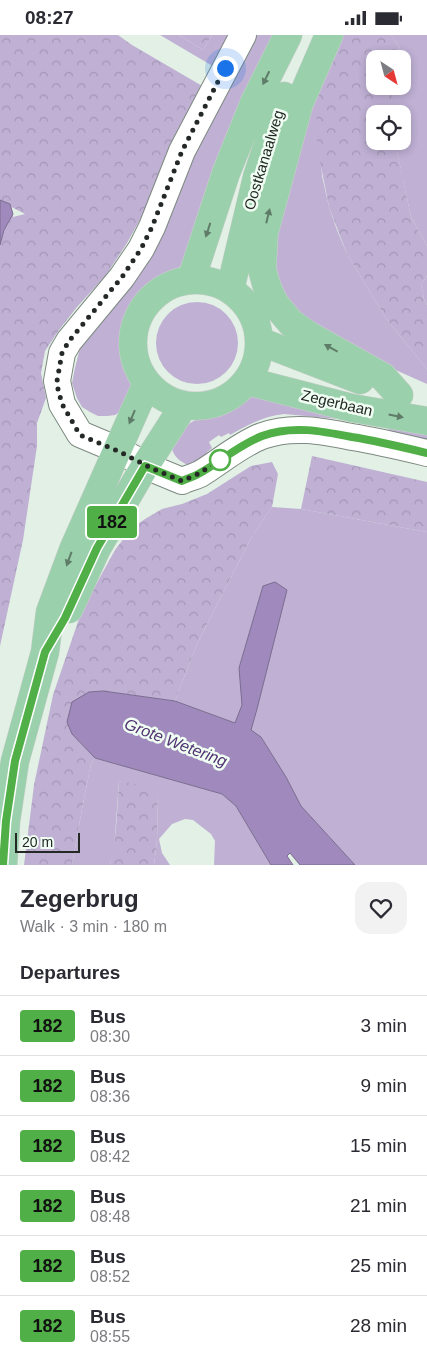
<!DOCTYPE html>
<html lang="en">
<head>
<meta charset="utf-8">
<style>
	body { margin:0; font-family:Arial,sans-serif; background:#f2f2f3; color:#2b2b33; height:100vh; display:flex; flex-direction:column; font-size:19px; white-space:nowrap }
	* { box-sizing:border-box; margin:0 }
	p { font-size:16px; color:#7c7c81 }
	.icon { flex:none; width:28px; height:28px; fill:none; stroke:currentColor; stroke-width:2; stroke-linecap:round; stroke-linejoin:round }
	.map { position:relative; height:830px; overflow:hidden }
	.side { display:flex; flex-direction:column; background:#fff; flex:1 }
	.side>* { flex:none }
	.badge { padding:0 10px; border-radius:4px; font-size:18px; line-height:32px }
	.needle { width:32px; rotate:144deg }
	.fabs { position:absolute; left:366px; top:15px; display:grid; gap:10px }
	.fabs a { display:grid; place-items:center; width:45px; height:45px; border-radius:10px; background:#fff; box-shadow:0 2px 8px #0003; font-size:25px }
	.scale { position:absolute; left:15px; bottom:12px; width:65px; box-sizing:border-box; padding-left:5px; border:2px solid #242925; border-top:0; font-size:14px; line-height:18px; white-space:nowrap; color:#242925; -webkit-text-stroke:4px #effdf2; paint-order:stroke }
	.you { position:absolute; width:25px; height:25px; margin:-12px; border:4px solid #fff; border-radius:50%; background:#1a73e8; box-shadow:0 0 0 8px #1a73e833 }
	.map>.badge { position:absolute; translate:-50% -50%; box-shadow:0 0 0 2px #fff }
	h2 { padding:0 20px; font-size:19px; line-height:45px }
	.round { display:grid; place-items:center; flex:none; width:52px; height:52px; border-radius:15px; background:#f2f2f3 }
	.head { display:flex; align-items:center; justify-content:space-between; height:85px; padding:0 20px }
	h1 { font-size:24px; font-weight:700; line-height:38px }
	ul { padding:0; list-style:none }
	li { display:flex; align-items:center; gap:15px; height:60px; padding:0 20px; border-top:1px solid #e1e1e2 }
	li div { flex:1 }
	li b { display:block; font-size:19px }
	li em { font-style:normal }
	li .badge { min-width:55px; font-weight:700; text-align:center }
	.status { display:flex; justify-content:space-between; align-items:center; height:35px; padding:0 25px; background:#fff; direction:ltr }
	.status svg { height:14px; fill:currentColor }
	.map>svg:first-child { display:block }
	.grass { fill:#bfb0d4 }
	.forest { fill:url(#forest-crowns) }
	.water { fill:#a08abd; stroke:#7b6d8f }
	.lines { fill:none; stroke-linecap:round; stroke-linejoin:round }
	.minor-casing { stroke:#7d8a80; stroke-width:28 }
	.major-casing { stroke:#cfd0cf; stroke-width:29 }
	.minor { stroke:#fff; stroke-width:26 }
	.major { stroke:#9ad0ab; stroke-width:28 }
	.oneway { fill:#5f7c68 }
	.line-casing { stroke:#fff; stroke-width:11 }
	.line { stroke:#50af46; stroke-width:8 }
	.walk { stroke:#242925; stroke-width:5; stroke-dasharray:0 9 }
	.stop-dot { fill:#fff; stroke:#50af46; stroke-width:2.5 }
	.labels { text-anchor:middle; stroke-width:5; stroke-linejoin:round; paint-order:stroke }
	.street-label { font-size:15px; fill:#242925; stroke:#effdf2 }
	.water-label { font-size:16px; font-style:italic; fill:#513272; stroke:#effdf2 }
</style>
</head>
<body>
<div class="status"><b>08:27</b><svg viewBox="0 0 49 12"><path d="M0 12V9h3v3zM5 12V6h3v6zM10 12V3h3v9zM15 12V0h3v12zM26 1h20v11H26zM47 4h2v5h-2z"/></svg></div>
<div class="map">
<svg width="427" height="830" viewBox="0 0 427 830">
	<defs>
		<pattern id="forest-crowns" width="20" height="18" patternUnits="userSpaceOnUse" patternTransform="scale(1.25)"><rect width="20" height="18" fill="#bfb0d4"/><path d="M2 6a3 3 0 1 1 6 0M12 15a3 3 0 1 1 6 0" fill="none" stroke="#a497b6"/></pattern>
	</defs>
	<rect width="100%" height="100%" fill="#e2f0e5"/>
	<path class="grass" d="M160 0H179L203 15 212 0H236L216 33Z
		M253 0H281L187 225C177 236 164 242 153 251 134 266 123 290 125 313 126 325 131 336 134 347L121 376 115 380 107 381H98L90 377 82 372 77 363 72 348 75 333 80 313 201 101Z
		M391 0H427V211L411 182 395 107 402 106V79H392V51H402V24H397L400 13Z
		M316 55 322 141 329 172 337 195 347 219 387 285 427 334V349L362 320 336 307 291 271 275 238 272 210Z
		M427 241V270L424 264 421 249Z
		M156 308a41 41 0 1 1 82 0a41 41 0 1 1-82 0Z
		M253 359 427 397V405L388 397 389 393 349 385 284 379C264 381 248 390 230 400L229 398 221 402 219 400 209 407 212 413 207 417 209 421 207 423 188 430C181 427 174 422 172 414 171 408 174 405 178 400 191 382 203 384 222 376 232 371 242 363 253 359Z
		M272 472 301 474 427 497V830H355L301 771 286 742 261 702 235 688 175 666 197 609 251 503Z
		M95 723 222 759 236 771 271 830H214L215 806 211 799 193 785 185 784 172 789 159 804 162 818 170 830H154L157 805 158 760 119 746 114 814 110 830H72L82 774 91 729Z"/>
	<path class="forest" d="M0 0H118L132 10 204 52 157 154 127 208 106 240 77 272 59 295 45 316 41 338 46 363 37 388V411L23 505 0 611V210L4 195 13 179V182L25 179 0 166Z
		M179 0H212L203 15Z
		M332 0H391L400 13 397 24H375V51H392V79H375V106H395L411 182 427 211V241L421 249 424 264 427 270V334L387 285 347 219 329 172 317 111 316 55Z
		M312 421 427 447V497L301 474Z
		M272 427 278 439 272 472 251 503 197 609 175 666 103 656 89 657 72 699 95 723 91 729 82 774 72 830H24L34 750 53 660 82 575 115 515 131 494 145 484 162 474 182 469 207 459 251 431Z
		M119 746 155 753 158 761 157 805 154 830H110C117 802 117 774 119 746Z"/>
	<path class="water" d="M0 165 10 169 13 179 4 195 0 210Z
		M275 547 287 555 257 674 251 695 261 702 286 742 301 771 355 830H300L290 818 287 821 293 830H271L236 771 222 759 95 723 72 699 67 687 72 667 89 657 103 656 175 666 235 688 242 670 239 633 263 551Z"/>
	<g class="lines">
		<defs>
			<path id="minor" d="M243 0 182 116 152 192 141 214 122 242 69 306 62 318 57 346 62 369 80 399 118 415 153 434 182 446C188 443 194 442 200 439 220 427 239 410 262 401 292 390 322 396 352 402 377 406 402 412 427 418"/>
			<path id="major" d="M329 0 299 69 264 198 262 234 266 249 270 259 275 269 291 288 308 300 383 342 399 360
				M133 308a63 63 0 1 1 126 0a63 63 0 1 1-126 0Z
				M191 245 226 138 255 66 288 0
				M230 255 257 142 284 61
				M259 306 360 345
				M247 346 352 373 427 386
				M69 574 97 513 145 431 184 370
				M3 830 6 786 15 726 45 617 50 577 73 515 147 348"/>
		</defs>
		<use href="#minor" class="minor-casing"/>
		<use href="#major" class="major-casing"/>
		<use href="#minor" class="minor"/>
		<use href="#major" class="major"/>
	</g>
	<defs><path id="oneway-solid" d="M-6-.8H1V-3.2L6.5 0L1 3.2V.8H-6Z" transform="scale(1.25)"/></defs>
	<g class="oneway">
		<use href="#oneway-solid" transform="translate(266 43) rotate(116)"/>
		<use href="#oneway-solid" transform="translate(268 181) rotate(-76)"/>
		<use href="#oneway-solid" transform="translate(208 195) rotate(108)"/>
		<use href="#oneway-solid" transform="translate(331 313) rotate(-151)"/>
		<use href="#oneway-solid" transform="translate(396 381) rotate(11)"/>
		<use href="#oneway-solid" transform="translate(132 382) rotate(113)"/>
		<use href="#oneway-solid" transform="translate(69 524) rotate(110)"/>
	</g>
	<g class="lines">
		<defs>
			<path id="line" d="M3 830 6 786 15 726 45 617 65 583 97 513 145 431 182 446C188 443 194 442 200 438 220 427 239 410 262 401 292 390 322 396 352 402 377 406 402 412 427 418"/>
		</defs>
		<use href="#line" class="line-casing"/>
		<use href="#line" class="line"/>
		<path class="walk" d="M220 425 198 439 182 446 153 434 118 416 80 400 62 369 58 354 57 346 62 318 69 306 122 242 141 214 152 192 182 116 225 33"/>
	</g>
	<circle class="stop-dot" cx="220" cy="425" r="10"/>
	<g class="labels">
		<g class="street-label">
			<text transform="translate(264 125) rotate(-73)" y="5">Oostkanaalweg</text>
			<text transform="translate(337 368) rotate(13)" y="5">Zegerbaan</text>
		</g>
		<g class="water-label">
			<text transform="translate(176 707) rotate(21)" y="6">Grote Wetering</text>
		</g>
	</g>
</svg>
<div class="fabs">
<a><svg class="needle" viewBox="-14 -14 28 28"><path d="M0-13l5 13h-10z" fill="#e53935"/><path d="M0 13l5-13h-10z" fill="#7c7c81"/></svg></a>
<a><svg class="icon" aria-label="locate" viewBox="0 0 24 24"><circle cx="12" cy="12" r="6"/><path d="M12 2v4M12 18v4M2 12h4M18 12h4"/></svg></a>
</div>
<div class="scale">20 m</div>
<div class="you" style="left:225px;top:33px"></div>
<b class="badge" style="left:112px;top:487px;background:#50af46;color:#111">182</b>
</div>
<section class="side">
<div class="head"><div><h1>Zegerbrug</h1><p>Walk · 3 min · 180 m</p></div><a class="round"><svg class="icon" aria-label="heart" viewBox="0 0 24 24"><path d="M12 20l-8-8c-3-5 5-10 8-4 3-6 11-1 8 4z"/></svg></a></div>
<h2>Departures</h2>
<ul>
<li><span class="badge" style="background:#50af46;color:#111">182</span><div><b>Bus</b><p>08:30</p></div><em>3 min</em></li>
<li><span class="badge" style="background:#50af46;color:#111">182</span><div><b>Bus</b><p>08:36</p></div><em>9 min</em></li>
<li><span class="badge" style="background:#50af46;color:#111">182</span><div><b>Bus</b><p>08:42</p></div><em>15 min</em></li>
<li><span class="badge" style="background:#50af46;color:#111">182</span><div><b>Bus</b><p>08:48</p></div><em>21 min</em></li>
<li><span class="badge" style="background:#50af46;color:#111">182</span><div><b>Bus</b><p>08:52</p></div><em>25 min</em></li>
<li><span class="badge" style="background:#50af46;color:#111">182</span><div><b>Bus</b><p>08:55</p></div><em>28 min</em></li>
</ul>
</section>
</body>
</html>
